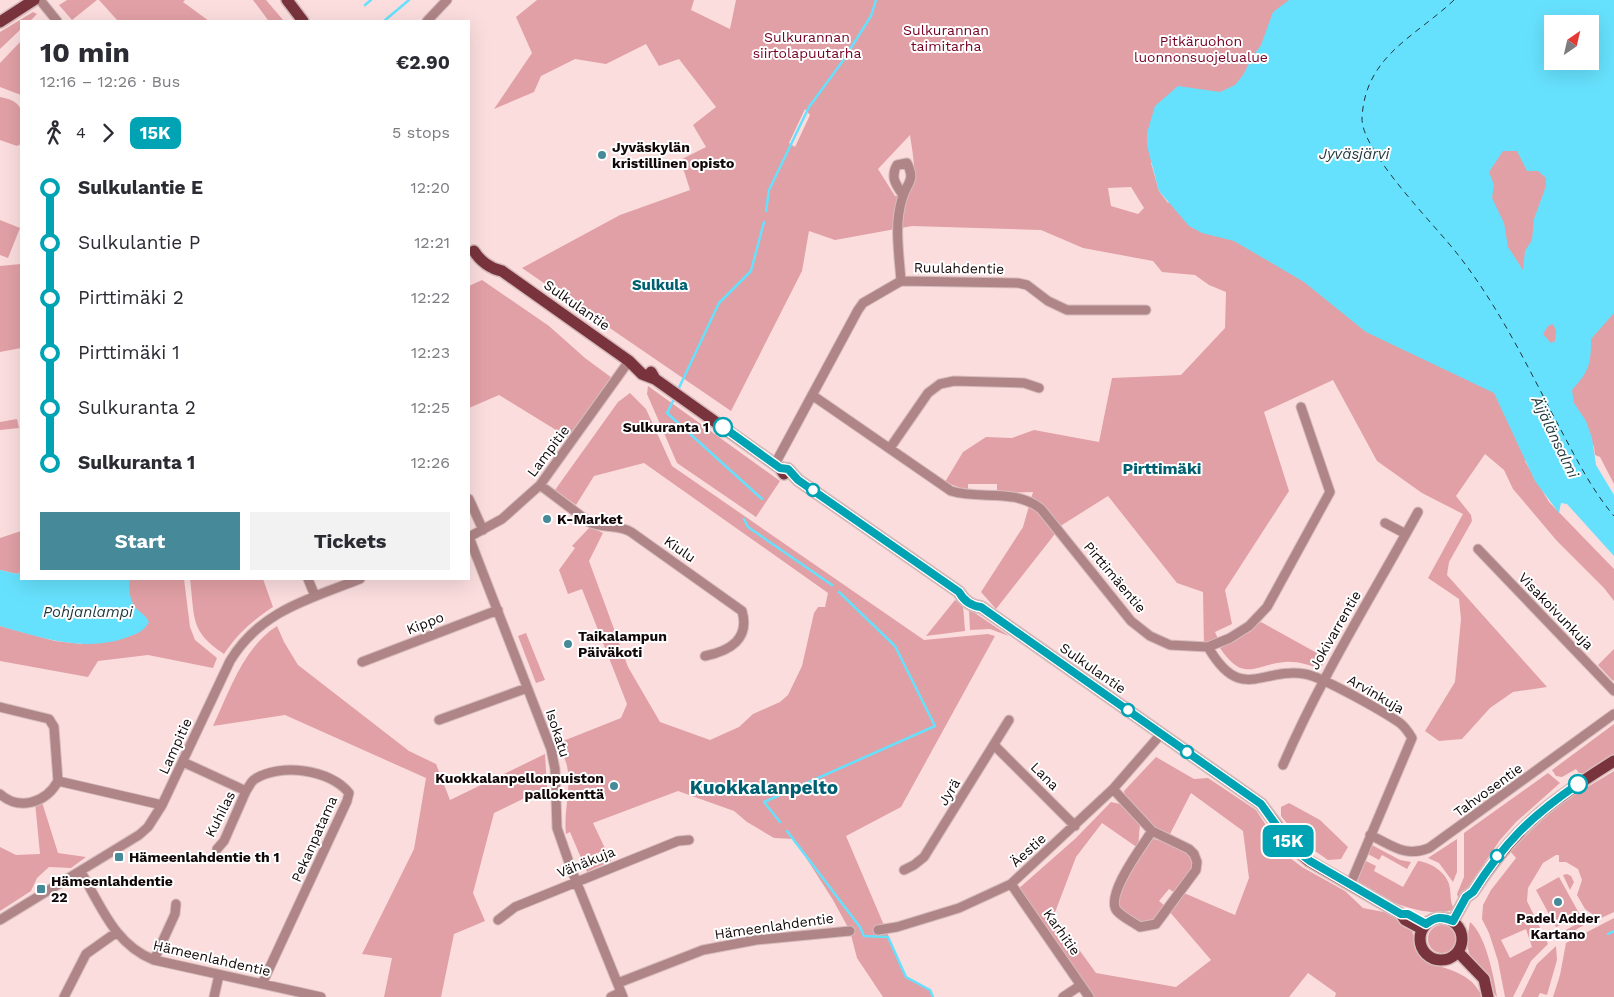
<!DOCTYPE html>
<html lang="en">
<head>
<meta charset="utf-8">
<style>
	body { margin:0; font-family:"Work Sans",sans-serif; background:#f2f2f3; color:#2b2b33; height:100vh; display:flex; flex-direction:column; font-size:19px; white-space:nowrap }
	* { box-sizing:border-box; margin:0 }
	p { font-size:16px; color:#7c7c81 }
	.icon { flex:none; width:28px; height:28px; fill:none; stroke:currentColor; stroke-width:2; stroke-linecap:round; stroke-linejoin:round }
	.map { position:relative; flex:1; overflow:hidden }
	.panel { position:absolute; left:20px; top:20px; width:450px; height:560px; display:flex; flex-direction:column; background:#fff; border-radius:0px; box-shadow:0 5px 20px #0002 }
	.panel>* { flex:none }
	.badge { padding:0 10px; border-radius:8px; font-size:18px; line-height:32px }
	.needle { width:32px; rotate:34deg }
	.controls { position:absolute; left:1544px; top:15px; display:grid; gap:10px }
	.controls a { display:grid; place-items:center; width:55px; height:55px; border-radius:0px; background:#fff; box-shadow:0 5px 20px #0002; font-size:25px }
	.map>.badge { position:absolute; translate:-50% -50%; box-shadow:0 0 0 2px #fff }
	.legs { display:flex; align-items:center; gap:8px; height:55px; padding:0 20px; font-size:16px }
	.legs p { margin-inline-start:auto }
	.head { display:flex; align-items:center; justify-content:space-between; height:85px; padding:0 20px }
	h1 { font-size:28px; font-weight:700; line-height:38px }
	.button { display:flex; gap:10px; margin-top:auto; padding:10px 20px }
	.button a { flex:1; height:58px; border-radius:0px; background:#468a99; color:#fff; font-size:20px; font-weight:700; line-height:58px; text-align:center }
	.button a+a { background:#f2f2f3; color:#2b2b33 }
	ul { padding:0 20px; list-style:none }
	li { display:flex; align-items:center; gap:18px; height:55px; font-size:19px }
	li i { display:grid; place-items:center; width:8px; height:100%; margin:0 6px; background:currentColor }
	li i::after { content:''; width:12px; height:12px; margin:-6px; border:4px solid; border-radius:50%; background:#fff }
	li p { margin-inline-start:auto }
	li:first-child i { background:linear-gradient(#0000 50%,currentColor 0) }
	li:last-child i { background:linear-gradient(currentColor 50%,#0000 0) }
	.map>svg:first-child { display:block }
	.green { fill:#e1a0a5; fill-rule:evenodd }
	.water { fill:#66e1fd; fill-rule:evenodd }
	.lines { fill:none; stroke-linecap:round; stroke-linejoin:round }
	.stream { stroke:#66e1fd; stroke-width:2.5 }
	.ferry { stroke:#1f353a; stroke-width:1; stroke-dasharray:6 5; stroke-linecap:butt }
	.minor-casing { stroke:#d6bbbc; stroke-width:11 }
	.major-casing { stroke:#d6bbbc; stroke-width:14 }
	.minor { stroke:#af8587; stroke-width:9 }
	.major { stroke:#79333c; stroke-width:11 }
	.line-1-casing { stroke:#fff; stroke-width:11 }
	.line-1 { stroke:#00a3b4; stroke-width:8 }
	.poi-dot { fill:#468a99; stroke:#fff; stroke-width:2 }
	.stop-1-dot { fill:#fff; stroke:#00a3b4; stroke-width:2.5 }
	.labels { text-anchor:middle; stroke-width:4; stroke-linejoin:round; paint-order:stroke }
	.park-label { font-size:14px; fill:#760023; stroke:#fff }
	.poi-label { font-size:14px; font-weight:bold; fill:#130809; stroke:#fff; text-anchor:start }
	.street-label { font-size:14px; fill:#130809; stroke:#fff }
	.stop-label { font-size:14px; font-weight:bold; fill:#130809; stroke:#fff; text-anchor:end }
	.water-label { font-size:15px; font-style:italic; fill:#1f353a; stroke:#fff }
	.neighbourhood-label { font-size:15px; font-weight:bold; fill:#006071; stroke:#fff }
	.quarter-label { font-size:16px; font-weight:bold; fill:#006071; stroke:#fff }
	.district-label { font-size:19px; font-weight:bold; fill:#006071; stroke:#fff }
</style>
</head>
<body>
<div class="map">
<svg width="1614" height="997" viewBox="0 0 1614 997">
	<rect width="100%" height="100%" fill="#fbddde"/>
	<path class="green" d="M67 0H97L72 20 59 5Z
		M99 0H185L183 2 209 21H118Z
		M253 0H266L284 21H267L268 20Z
		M537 0H694L691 10 730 29 736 0H1374L1151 163 1159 191 1168 203 1182 190 1462 377 1463 348 1536 453 1525 461 1549 502 1614 569V601L1604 588 1557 541 1513 489 1504 470 1485 454 1456 496 1471 515 1472 521 1449 562 1447 575 1547 687 1513 692 1490 708 1462 739 1439 741 1425 731 1455 682 1461 619 1459 599 1428 578 1463 514 1422 493 1377 461 1333 380 1264 412 1289 491 1225 590 1232 624 1215 632 1219 641 1204 646 1203 592 1177 583 1108 496 1062 525 996 609 981 592 1023 527 1033 492 997 493V484H968V491L945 482 963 452 986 437 1012 438 1034 430 1099 442 1112 378 1181 375 1225 328 1226 292 1209 285 1195 275 1162 272 1153 261 1083 248 1041 230 912 226 835 240 809 231 802 271 731 411 522 268 620 215 690 190 684 171 676 162 706 147 693 125 716 107 679 59 659 66 646 44 606 64 575 59 541 76 534 92 494 109 532 53 516 17ZM805 109 810 115 795 147 789 143ZM910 135C913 156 918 176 908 195L895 196 878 169ZM1131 187 1144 208 1138 214 1111 206 1108 188Z
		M33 12 37 14 30 21H21V29L0 49V32Z
		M21 41V95L0 87V63Z
		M0 97C30 102 21 119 21 144L17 146 0 140Z
		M1500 98 1614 254V484L1600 457 1595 455 1594 447 1535 328 1473 178Z
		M0 220 20 228 8 258 0 255Z
		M21 264V348L0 352V266Z
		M482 280 549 326 585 358 612 378 569 438 499 395 469 408V286Z
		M648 386 780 481 756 517 677 463 647 394Z
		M630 393 646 409 672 466 924 640 988 634 995 636 901 807 846 836 906 977 930 990 933 997H883L857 958 850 931 833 900 794 839 774 838 747 822 734 811 678 791 593 823 611 861 587 872 570 832 566 834C563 811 572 788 567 766 565 758 561 750 558 743L621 718 627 704 582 589 568 594 559 570 575 548 572 546 590 527 603 533 589 561 628 667 660 722 710 740 739 727 753 714 780 702 788 695 802 666 814 613 818 607H825L828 593 644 463 594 476 576 505 555 490 618 402Z
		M17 419 19 428 0 430V422Z
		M21 531V572L17 574 0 570V538Z
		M122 579H184L190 627 195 640 217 658 213 668 148 655 98 661 88 677 0 661V626L55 641 82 644Z
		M190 579H263L273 607C253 620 237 634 224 654 189 631 195 617 190 579Z
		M955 600 963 605 965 631 926 636Z
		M969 609 1009 636 990 629 970 630Z
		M1261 622 1326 658 1320 669C1309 665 1297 661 1285 662 1253 665 1244 683 1220 648Z
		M277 626 284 642 298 665 409 751 436 764 450 800 545 754 547 787 494 813 473 893 485 921 454 934 441 997H384L392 958 362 954 414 849 426 778 285 715 213 726C230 690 243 648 277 626Z
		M526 633 545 680 536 683 518 636Z
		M1614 649V680L1613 681 1598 665Z
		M1614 724V755L1583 773H1579L1576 769 1562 777 1556 776 1552 770Z
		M1156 757 1194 779 1208 778 1256 810 1285 854 1302 867 1345 891 1363 908 1389 913 1410 927 1425 961C1447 970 1472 972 1482 997H1335L1336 993 1308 973 1289 997H1090L1017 890 1076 838 1111 802 1120 804 1140 824 1138 848 1102 823 1076 857 1054 915 1096 973 1176 987 1211 960 1169 911 1184 893 1235 915 1249 878 1243 831 1191 793 1169 836 1161 833 1125 797 1124 791Z
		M1614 771V912L1599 919 1585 909 1577 895 1582 880 1578 869 1566 862H1559V855H1556L1543 863 1528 888 1527 901 1548 944 1531 961 1513 997H1505L1498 961 1489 933 1482 919 1483 905 1491 890 1516 858 1510 851 1542 820 1566 800ZM1526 929 1532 947 1510 958 1501 940Z
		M1548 773 1560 783 1516 822 1500 840 1459 901 1457 894 1464 877V833Z
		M41 799 58 853 86 857 71 868 49 867 37 878 31 891 0 911V847L16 855 40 854 35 802Z
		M1289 803 1320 820 1348 847 1341 859 1328 860 1302 842 1281 816V807Z
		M1153 839C1162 840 1168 844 1176 847 1206 861 1189 873 1175 893L1169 889 1159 901 1165 906 1154 920 1142 923C1135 919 1123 914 1119 908 1110 893 1140 856 1149 843Z
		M1457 839V872L1453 882 1439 863 1428 858Z
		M1372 845 1400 860 1411 862 1407 869 1382 855 1379 860 1368 854V847Z
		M1366 861 1376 866 1374 871 1403 887 1418 861C1431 862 1449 874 1450 889 1451 897 1450 901 1454 909 1433 921 1373 898 1358 882L1357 878 1363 863Z
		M1567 874 1571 876 1574 882 1570 890 1563 875Z
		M1559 877 1580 915 1556 927 1536 890Z
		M1614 918V997H1553L1560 975 1566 943Z
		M1582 921 1589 922 1560 939 1557 935Z
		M1470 922C1486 935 1494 977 1497 997 1493 994 1492 985 1489 980 1471 952 1463 960 1470 922Z
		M1428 939a14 14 0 1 1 28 0a14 14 0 1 1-28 0Z
		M1556 946 1557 960 1547 995 1540 993 1538 997H1521L1537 964Z"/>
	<path class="water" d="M1289 0H1614V313L1591 339C1591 365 1589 371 1572 390L1574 403 1586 421 1592 438 1596 465 1614 495V556L1567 504 1561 503 1559 513 1535 481 1494 393 1366 332 1304 282 1234 241 1202 233 1189 226 1159 191 1147 146V133L1155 106 1178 86 1220 92 1235 85 1243 75 1253 56 1261 45 1273 12ZM1552 24H1590V61H1552ZM1503 151H1517L1527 171H1538L1546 178V186L1534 219 1532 240 1525 251 1523 270 1508 247 1504 223 1492 198 1494 185 1489 172ZM1553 324 1556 331 1555 341 1551 343 1543 334 1548 326Z
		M0 570 17 574 21 572V579H130C128 586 130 601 135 607 140 613 145 614 149 622 143 632 138 633 128 637 85 653 42 638 0 626Z"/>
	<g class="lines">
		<path class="stream" d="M365 5 371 0
			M384 21 409 0
			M766 211 769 190 809 107 842 62 871 16 876 0
			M677 392 719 303 751 271 764 222
			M675 397 667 413 762 499
			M744 519 748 527 832 585
			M780 822 764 802 935 726 895 646 839 592
			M787 831 860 927 864 936 888 937 906 977 930 990 933 997
			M1608 934 1614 931"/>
		<path class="ferry" d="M1454 0C1415 37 1365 56 1362 118 1361 152 1437 227 1459 256 1498 306 1526 363 1555 419 1573 452 1590 488 1614 516"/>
		<defs>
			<path id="minor" d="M40 0 57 21
				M427 21 447 0
				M901 281C899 253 894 225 902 199 907 181 916 182 907 163L897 165C890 177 896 185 903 195
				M812 395 951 491C981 500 1015 488 1041 509L1131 621 1150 636 1170 645 1208 647 1230 638 1249 626 1267 607 1330 492 1301 407
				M890 448 928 393 940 384 954 381 1024 383 1039 388
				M775 464 858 310 863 303 901 281 1018 283 1027 285 1048 301 1067 310H1146
				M540 485 589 522C603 529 618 524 631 532L742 611C750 639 730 651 705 656
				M469 499 483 530
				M1385 523 1406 534
				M469 537 551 749 555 769 557 828 572 871 623 997
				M469 537 502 519 540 485 629 361
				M1478 549 1614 691
				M308 579 315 596
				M1208 647C1241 704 1261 667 1305 674 1323 677 1384 712 1400 723 1405 727 1409 733 1412 738L1350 885
				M362 662 498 610
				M0 707 49 719 54 727 58 781C46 803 19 811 0 794
				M439 720 527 688
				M994 745 1075 826
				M183 762 246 791C249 787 251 781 255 779 280 763 330 769 349 793L347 801 262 984
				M1283 765C1321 677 1372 596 1418 512
				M58 781 162 805
				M1113 789 1152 831 1189 849 1194 854 1197 862 1196 870 1156 924 1140 927C1133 922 1122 917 1117 911 1104 896 1143 845 1152 831
				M1370 835C1392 845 1405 858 1429 848L1614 714
				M217 849 224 841 246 791
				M904 870 914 865 924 857 1009 720
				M81 872C101 906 115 945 154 960L321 997
				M1011 884 1089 997
				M0 920 139 835 148 827 162 805 230 661C260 611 309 599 360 579
				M498 920 515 907 678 841 689 840
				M878 930 897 927 959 908 1011 884 1113 789 1161 734
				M154 960 175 914 176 904
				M618 983 703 950 756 940 850 931
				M64 997 86 954 117 932
				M214 997 219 975
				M611 997 621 992
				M1063 997 1081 985"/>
			<path id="major" d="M287 0 303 21
				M0 22 34 0
				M474 251C480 261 491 269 502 271L629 361 642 374 655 379
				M651 372 655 379 780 468 784 474
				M780 468 788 469 798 480 959 592C964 601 971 606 981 607L1261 804 1293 847 1309 861 1401 914 1405 920 1422 929
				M1420 939a21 21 0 1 1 42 0a21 21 0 1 1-42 0Z
				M1453 921 1466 897 1473 892C1514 828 1550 801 1614 761
				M1458 952 1484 979 1488 997"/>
		</defs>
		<use href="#minor" class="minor-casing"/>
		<use href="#major" class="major-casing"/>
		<use href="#minor" class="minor"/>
		<use href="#major" class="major"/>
	</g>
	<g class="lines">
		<defs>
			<path id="line-1" d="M723 427 780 468 788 469 798 480 959 592C964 601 971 606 981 607L1261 804 1292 847 1310 861 1401 914H1408L1426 924C1435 917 1442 916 1453 921L1466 897 1473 892C1504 843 1530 817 1578 784"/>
		</defs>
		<use href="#line-1" class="line-1-casing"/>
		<use href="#line-1" class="line-1"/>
	</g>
	<g class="poi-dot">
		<circle cx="602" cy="155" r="5"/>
		<circle cx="547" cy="519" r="5"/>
		<circle cx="568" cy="644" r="5"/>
		<circle cx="614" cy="786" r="5"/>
		<rect x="114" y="852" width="10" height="10" rx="2.5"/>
		<rect x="36" y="884" width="10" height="10" rx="2.5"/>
		<circle cx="1558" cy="902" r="5"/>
	</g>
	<g class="stop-1-dot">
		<circle cx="723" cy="427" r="9"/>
		<circle cx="813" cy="490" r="6"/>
		<circle cx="1128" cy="710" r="6"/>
		<circle cx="1187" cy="752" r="6"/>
		<circle cx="1578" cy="784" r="9"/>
		<circle cx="1497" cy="856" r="6"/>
	</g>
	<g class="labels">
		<g class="park-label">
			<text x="946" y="35">Sulkurannan<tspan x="946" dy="16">taimitarha</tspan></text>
			<text x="807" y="42">Sulkurannan<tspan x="807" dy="16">siirtolapuutarha</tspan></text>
			<text x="1201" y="46">Pitkäruohon<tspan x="1201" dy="16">luonnonsuojelualue</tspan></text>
		</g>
		<g class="poi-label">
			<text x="612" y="152">Jyväskylän<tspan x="612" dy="16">kristillinen opisto</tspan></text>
			<text x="557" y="524">K-Market</text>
			<text x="578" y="641">Taikalampun<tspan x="578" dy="16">Päiväkoti</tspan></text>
			<text x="604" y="783" text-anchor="end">Kuokkalanpellonpuiston<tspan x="604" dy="16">pallokenttä</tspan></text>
			<text x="129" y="862">Hämeenlahdentie th 1</text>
			<text x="51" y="886">Hämeenlahdentie<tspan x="51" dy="16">22</tspan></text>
			<text x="1558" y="923" text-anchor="middle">Padel Adder<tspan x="1558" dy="16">Kartano</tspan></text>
		</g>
		<g class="street-label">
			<text transform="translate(959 268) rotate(1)" y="5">Ruulahdentie</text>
			<text transform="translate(577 305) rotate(35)" y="5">Sulkulantie</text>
			<text transform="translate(548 451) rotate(-53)" y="5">Lampitie</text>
			<text transform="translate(680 549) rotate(35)" y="5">Kiulu</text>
			<text transform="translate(1115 577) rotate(50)" y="5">Pirttimäentie</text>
			<text transform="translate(1556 611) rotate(46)" y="5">Visakoivunkuja</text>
			<text transform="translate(425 623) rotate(-21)" y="5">Kippo</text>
			<text transform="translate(1335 630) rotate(-60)" y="5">Jokivarrentie</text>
			<text transform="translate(1093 668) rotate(35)" y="5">Sulkulantie</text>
			<text transform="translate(1376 694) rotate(30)" y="5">Arvinkuja</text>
			<text transform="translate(558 733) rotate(72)" y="5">Isokatu</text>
			<text transform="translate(175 746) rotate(-65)" y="5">Lampitie</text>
			<text transform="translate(1045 776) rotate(45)" y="5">Lana</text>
			<text transform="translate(1488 790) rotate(-36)" y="5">Tahvosentie</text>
			<text transform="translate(949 792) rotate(-58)" y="5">Jyrä</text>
			<text transform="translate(220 814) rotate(-63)" y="5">Kuhilas</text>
			<text transform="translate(314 839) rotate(-66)" y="5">Pekanpatama</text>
			<text transform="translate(1028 850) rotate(-42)" y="5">Äestie</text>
			<text transform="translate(586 862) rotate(-22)" y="5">Vähäkuja</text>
			<text transform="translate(774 926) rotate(-8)" y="5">Hämeenlahdentie</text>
			<text transform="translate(1062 932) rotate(55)" y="5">Karhitie</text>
			<text transform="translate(212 958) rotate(13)" y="5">Hämeenlahdentie</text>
		</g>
		<g class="stop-label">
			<text x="709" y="432">Sulkuranta 1</text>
		</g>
		<g class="water-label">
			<text x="1354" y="159">Jyväsjärvi</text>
			<text transform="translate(1555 437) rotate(64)" y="5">Äijälänsalmi</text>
			<text x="88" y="617">Pohjanlampi</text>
		</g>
		<g class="neighbourhood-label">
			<text x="660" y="290">Sulkula</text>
		</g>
		<g class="quarter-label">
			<text x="1162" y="474">Pirttimäki</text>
		</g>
		<g class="district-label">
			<text x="764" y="794">Kuokkalanpelto</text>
		</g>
	</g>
</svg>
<div class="controls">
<a><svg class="needle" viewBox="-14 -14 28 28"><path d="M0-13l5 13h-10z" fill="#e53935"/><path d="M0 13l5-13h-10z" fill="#7c7c81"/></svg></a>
</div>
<b class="badge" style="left:1288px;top:841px;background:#00a3b4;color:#fff">15K</b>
<section class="panel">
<div class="head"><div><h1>10 min</h1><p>12:16 – 12:26 · Bus</p></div><b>€2.90</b></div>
<div class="legs"><svg class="icon" aria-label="walk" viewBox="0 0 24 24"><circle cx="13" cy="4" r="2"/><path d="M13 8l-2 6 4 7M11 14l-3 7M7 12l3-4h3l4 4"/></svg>4<svg class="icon" aria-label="forward" viewBox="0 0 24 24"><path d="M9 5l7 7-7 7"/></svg><b class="badge" style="background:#00a3b4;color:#fff">15K</b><p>5 stops</p></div>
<ul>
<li><i style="color:#00a3b4"></i><b>Sulkulantie E</b><p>12:20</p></li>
<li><i style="color:#00a3b4"></i><span>Sulkulantie P</span><p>12:21</p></li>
<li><i style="color:#00a3b4"></i><span>Pirttimäki 2</span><p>12:22</p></li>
<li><i style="color:#00a3b4"></i><span>Pirttimäki 1</span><p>12:23</p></li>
<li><i style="color:#00a3b4"></i><span>Sulkuranta 2</span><p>12:25</p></li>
<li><i style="color:#00a3b4"></i><b>Sulkuranta 1</b><p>12:26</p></li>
</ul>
<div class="button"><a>Start</a><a>Tickets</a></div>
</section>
</div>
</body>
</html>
